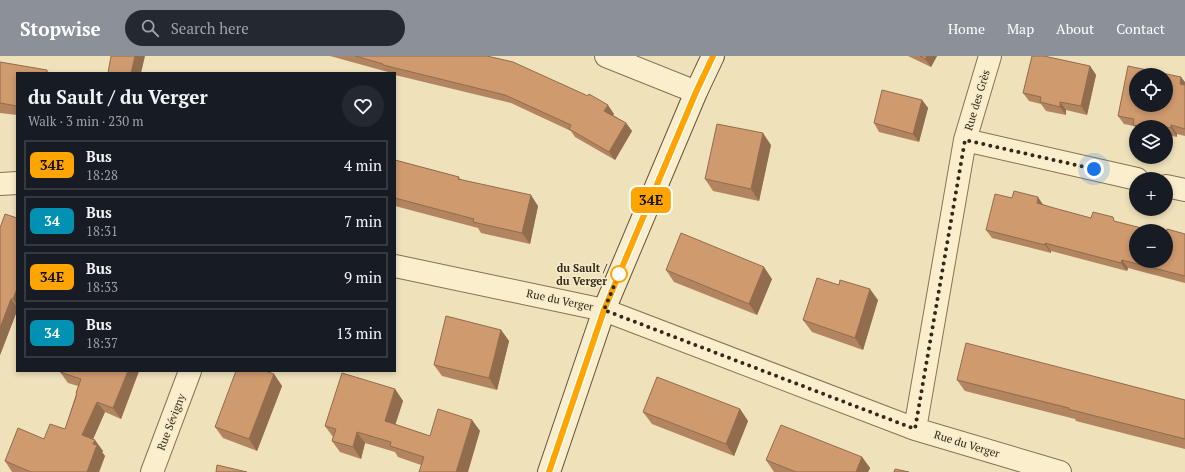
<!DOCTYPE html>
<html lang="en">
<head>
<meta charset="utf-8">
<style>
	body { margin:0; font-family:"PT Serif",serif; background:#242831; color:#f1f3f6; height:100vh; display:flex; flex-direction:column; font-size:15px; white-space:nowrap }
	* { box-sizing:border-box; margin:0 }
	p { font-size:13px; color:#9ea1a6 }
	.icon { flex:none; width:22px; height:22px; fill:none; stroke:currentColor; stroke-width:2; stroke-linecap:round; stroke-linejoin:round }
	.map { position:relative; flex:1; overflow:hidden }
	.drawer { position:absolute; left:16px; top:16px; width:380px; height:300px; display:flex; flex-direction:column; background:#171b24; border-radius:0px; box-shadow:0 2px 6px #0003 }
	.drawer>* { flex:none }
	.badge { padding:0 8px; border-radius:6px; font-size:14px; line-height:26px }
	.fabs { position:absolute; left:1129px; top:12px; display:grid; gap:8px }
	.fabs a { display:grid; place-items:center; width:44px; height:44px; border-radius:50%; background:#171b24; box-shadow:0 2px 6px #0003; font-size:20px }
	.you { position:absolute; width:20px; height:20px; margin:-10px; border:3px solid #fff; border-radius:50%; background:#1a73e8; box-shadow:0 0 0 6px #1a73e833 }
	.map>.badge { position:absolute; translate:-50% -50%; box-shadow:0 0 0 2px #fff }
	.round { display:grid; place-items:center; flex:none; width:42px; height:42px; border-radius:21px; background:#242831 }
	.headline { display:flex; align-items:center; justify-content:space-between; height:68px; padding:0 12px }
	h1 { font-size:19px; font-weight:700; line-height:30px }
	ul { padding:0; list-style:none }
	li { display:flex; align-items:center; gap:12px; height:50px; margin:0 8px 6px; padding:0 4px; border:2px solid #363941; border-radius:0px }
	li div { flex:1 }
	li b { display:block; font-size:15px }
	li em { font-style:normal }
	li .badge { min-width:44px; font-weight:700; text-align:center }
	header { display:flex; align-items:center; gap:24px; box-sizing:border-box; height:56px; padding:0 20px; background:#8c9099; color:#fff }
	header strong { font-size:19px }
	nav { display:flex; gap:22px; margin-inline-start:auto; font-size:14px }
	.search { width:280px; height:36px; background:#242831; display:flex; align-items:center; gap:10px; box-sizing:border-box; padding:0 14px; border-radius:22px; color:#9ea1a6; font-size:15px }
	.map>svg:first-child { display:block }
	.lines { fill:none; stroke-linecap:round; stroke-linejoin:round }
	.street-casing { stroke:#867154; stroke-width:24 }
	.secondary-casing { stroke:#675137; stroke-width:24 }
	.street { stroke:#faeecd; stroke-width:22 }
	.secondary { stroke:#faeecd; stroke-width:22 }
	.wall { fill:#b2845f }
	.shaded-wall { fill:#916c4d }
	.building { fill:#cf9a6e; stroke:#916c4d; fill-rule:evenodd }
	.line-casing { stroke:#fff; stroke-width:9 }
	.line { stroke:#ffa400; stroke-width:6 }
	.walk { stroke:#34281a; stroke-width:4; stroke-dasharray:0 7.2 }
	.stop-dot { fill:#fff; stroke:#ffa400; stroke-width:2 }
	.labels { text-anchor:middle; stroke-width:3; stroke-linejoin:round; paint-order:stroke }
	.street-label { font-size:11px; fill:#34281a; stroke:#f6ebc9 }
	.stop-label { font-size:11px; font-weight:bold; fill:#34281a; stroke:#f6ebc9; text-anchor:end }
</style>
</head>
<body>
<header>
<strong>Stopwise</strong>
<div class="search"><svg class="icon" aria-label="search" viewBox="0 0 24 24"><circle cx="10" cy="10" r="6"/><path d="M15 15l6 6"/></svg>Search here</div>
<nav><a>Home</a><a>Map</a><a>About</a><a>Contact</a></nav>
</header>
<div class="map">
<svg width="1185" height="416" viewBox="0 0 1185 416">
	<rect width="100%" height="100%" fill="#efe1ba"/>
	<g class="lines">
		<defs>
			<path id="street" d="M606 0 696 36
				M965 84 1137 123
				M0 128 17 127
				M1166 130 1185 134
				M395 210 604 254 915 373 1060 416
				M915 373 965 84 990 0
				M152 416 190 315"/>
			<path id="secondary" d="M549 416 604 254 696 36 713 0"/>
		</defs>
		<use href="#street" class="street-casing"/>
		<use href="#secondary" class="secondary-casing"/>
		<use href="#street" class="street"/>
		<use href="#secondary" class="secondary"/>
	</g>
	<path class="wall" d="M330 0H487L614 58 613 59 626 67 632 75 615 104 575 81 571 75 511 47 395 19V17H389L388 16Z
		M908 0H937L931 11Z
		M0 6 49 17H17V59L0 57Z
		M1090 10 1096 19 1087 59 1066 54V59L1046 55 1041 48 1029 45 1023 37Z
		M1185 26V80L1177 78V81L1166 79V71H1136V72L1134 70 1124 68 1118 60Z
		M922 44 928 52 919 86 879 76 874 67Z
		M771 89 759 145 713 135 705 123Z
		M395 104 459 121 460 123 538 150 530 188 481 177 478 172 395 150Z
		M1012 142 1044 149 1136 205 1185 178V227L1128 212 1127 215 1051 195V197L992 182 986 174Z
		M17 162V255L0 299V172Z
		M666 214 772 223 757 259 674 226Z
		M878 244 863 294 812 276 803 264Z
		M501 274 509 285 497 334 442 320 434 309Z
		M61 315H139L121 363 105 356 93 383 103 395 102 396 105 400 99 416H12L5 405 44 383 65 373 76 338V337L78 330 68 327 60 316Z
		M274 318 282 330 257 395 223 382 215 371Z
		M957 324 1185 344V393L1076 365 1075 363 965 335Z
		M395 333 403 345 395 368 430 380 472 364 480 375 421 409 398 401 395 396 365 387 361 403 340 396 332 385 333 381 325 370Z
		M740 353 748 365 734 400 652 368 643 356Z
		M862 401 870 412 868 416H774L766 404Z"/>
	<path class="shaded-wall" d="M135 0H145L141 17H131Z
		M927 0H937L931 11 925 3Z
		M1090 10 1096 19 1087 59 1081 50Z
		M1181 21 1185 26V35L1180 28Z
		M922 44 928 52 919 86 913 78Z
		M1060 46 1066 54V59L1060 51Z
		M608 49 614 58 610 63 604 55Z
		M626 67 632 75 615 104 609 96Z
		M1171 69 1177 78V81L1171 72Z
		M763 77 771 89 759 145 751 133Z
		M531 139 538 150 530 188 522 177Z
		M1038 141 1044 150 1037 147Z
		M1045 187 1051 195V197L1045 189Z
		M1122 204 1128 212 1127 215 1121 207Z
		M764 211 772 223 757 259 749 248Z
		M17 233V249L13 243Z
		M870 233 878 244 863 294 855 282Z
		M11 243 17 251V255L0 299V272Z
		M501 274 509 285 497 334 489 322Z
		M128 315H139L121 363 113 352Z
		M274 318 282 330 257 395 249 383Z
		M395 333 403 345 393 376 385 365Z
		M97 346 105 356 90 390 82 379Z
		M740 353 748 365 734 400 726 388Z
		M472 364 480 375 468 416H456Z
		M357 376 365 387 361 403 353 391Z
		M95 384 103 395 102 396 105 400 99 416H87L93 388Z
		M862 401 870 412 868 416H856Z"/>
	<path class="building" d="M111 0H135L131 17H108Z
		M355 0H487L513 6 588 40 589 38 608 49 604 55 626 67 609 96 569 73 571 69 505 39 383 9V8Z
		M920 0H927L925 3Z
		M1032 0H1044L1090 10 1081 50 1060 46V51L1040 46 1041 41 1023 37Z
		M0 6 47 14V16L51 17H17V50L0 47Z
		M1128 10 1181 21 1180 28 1185 29V73L1171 69V72L1158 70 1157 71H1146L1133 69 1134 63 1118 60ZM1136 19H1166V49H1136Z
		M882 34 922 44 913 78 874 67Z
		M717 68 763 77 751 133 705 123Z
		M395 104 459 121 458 123 531 139 522 177 473 166 474 163 395 142Z
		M1014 135 1038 141 1037 147 1054 152 1091 162 1093 156 1113 161 1114 165 1153 175H1136V205H1166V178L1167 173 1185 178V220L1122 204 1121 207 1045 187V189L986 174 995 138 1012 142Z
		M5 158 17 162V233L13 243H11L0 272V172Z
		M681 177 764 211 749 248 666 214Z
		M817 222 839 229 840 224 870 233 855 282 803 264Z
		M446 260 501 274 489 322 434 309Z
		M966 287 1185 344V383L1068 353 1069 352 957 324Z
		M61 315H128L113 352 97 346 82 379 95 384 93 388 97 389 87 416H31L5 405 18 372 44 383 50 368 65 373 77 338 76 337 81 323 60 316Z
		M236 315H265L274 318 249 383 215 371Z
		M342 317 395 333 385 365 430 380 438 353 472 364 456 416H419L424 401 390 390 391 386 357 376 353 391 332 385 336 373 325 370Z
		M657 321 740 353 726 388 643 356Z
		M781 369 862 401 856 416H796L766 404Z
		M217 409 247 416H216Z
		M895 413 909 416H894Z"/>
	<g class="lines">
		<defs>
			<path id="line" d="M549 416 604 254 696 36 713 0"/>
		</defs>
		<use href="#line" class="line-casing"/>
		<use href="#line" class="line"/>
		<path class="walk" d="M619 218 604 254 915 373 965 84 1094 113"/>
	</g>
	<circle class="stop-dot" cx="619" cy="218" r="8"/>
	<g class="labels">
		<g class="street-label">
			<text transform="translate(977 44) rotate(-73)" y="4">Rue des Grès</text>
			<text transform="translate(560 244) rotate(12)" y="4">Rue du Verger</text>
			<text transform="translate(171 366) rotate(-69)" y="4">Rue Sévigny</text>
			<text transform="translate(967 388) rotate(17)" y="4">Rue du Verger</text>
		</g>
		<g class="stop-label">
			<text x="607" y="216">du Sault /<tspan x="607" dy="13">du Verger</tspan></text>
		</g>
	</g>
</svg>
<div class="fabs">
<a><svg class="icon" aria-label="locate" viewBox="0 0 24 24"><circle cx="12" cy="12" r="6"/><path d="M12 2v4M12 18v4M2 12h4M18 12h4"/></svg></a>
<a><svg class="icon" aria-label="layers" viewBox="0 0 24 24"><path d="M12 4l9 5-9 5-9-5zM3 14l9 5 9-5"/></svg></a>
<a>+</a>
<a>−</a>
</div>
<div class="you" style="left:1094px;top:113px"></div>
<b class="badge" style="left:651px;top:144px;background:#ffa400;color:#111">34E</b>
<section class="drawer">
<div class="headline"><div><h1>du Sault / du Verger</h1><p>Walk · 3 min · 230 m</p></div><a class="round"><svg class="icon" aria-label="heart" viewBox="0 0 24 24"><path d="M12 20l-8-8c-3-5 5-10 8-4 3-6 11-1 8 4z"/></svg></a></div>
<ul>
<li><span class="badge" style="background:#ffa400;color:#111">34E</span><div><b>Bus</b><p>18:28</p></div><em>4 min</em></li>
<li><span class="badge" style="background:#0091b3;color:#fff">34</span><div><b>Bus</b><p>18:31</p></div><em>7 min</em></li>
<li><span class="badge" style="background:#ffa400;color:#111">34E</span><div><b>Bus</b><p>18:33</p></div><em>9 min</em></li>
<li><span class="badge" style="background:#0091b3;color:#fff">34</span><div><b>Bus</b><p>18:37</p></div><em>13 min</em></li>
</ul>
</section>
</div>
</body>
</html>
